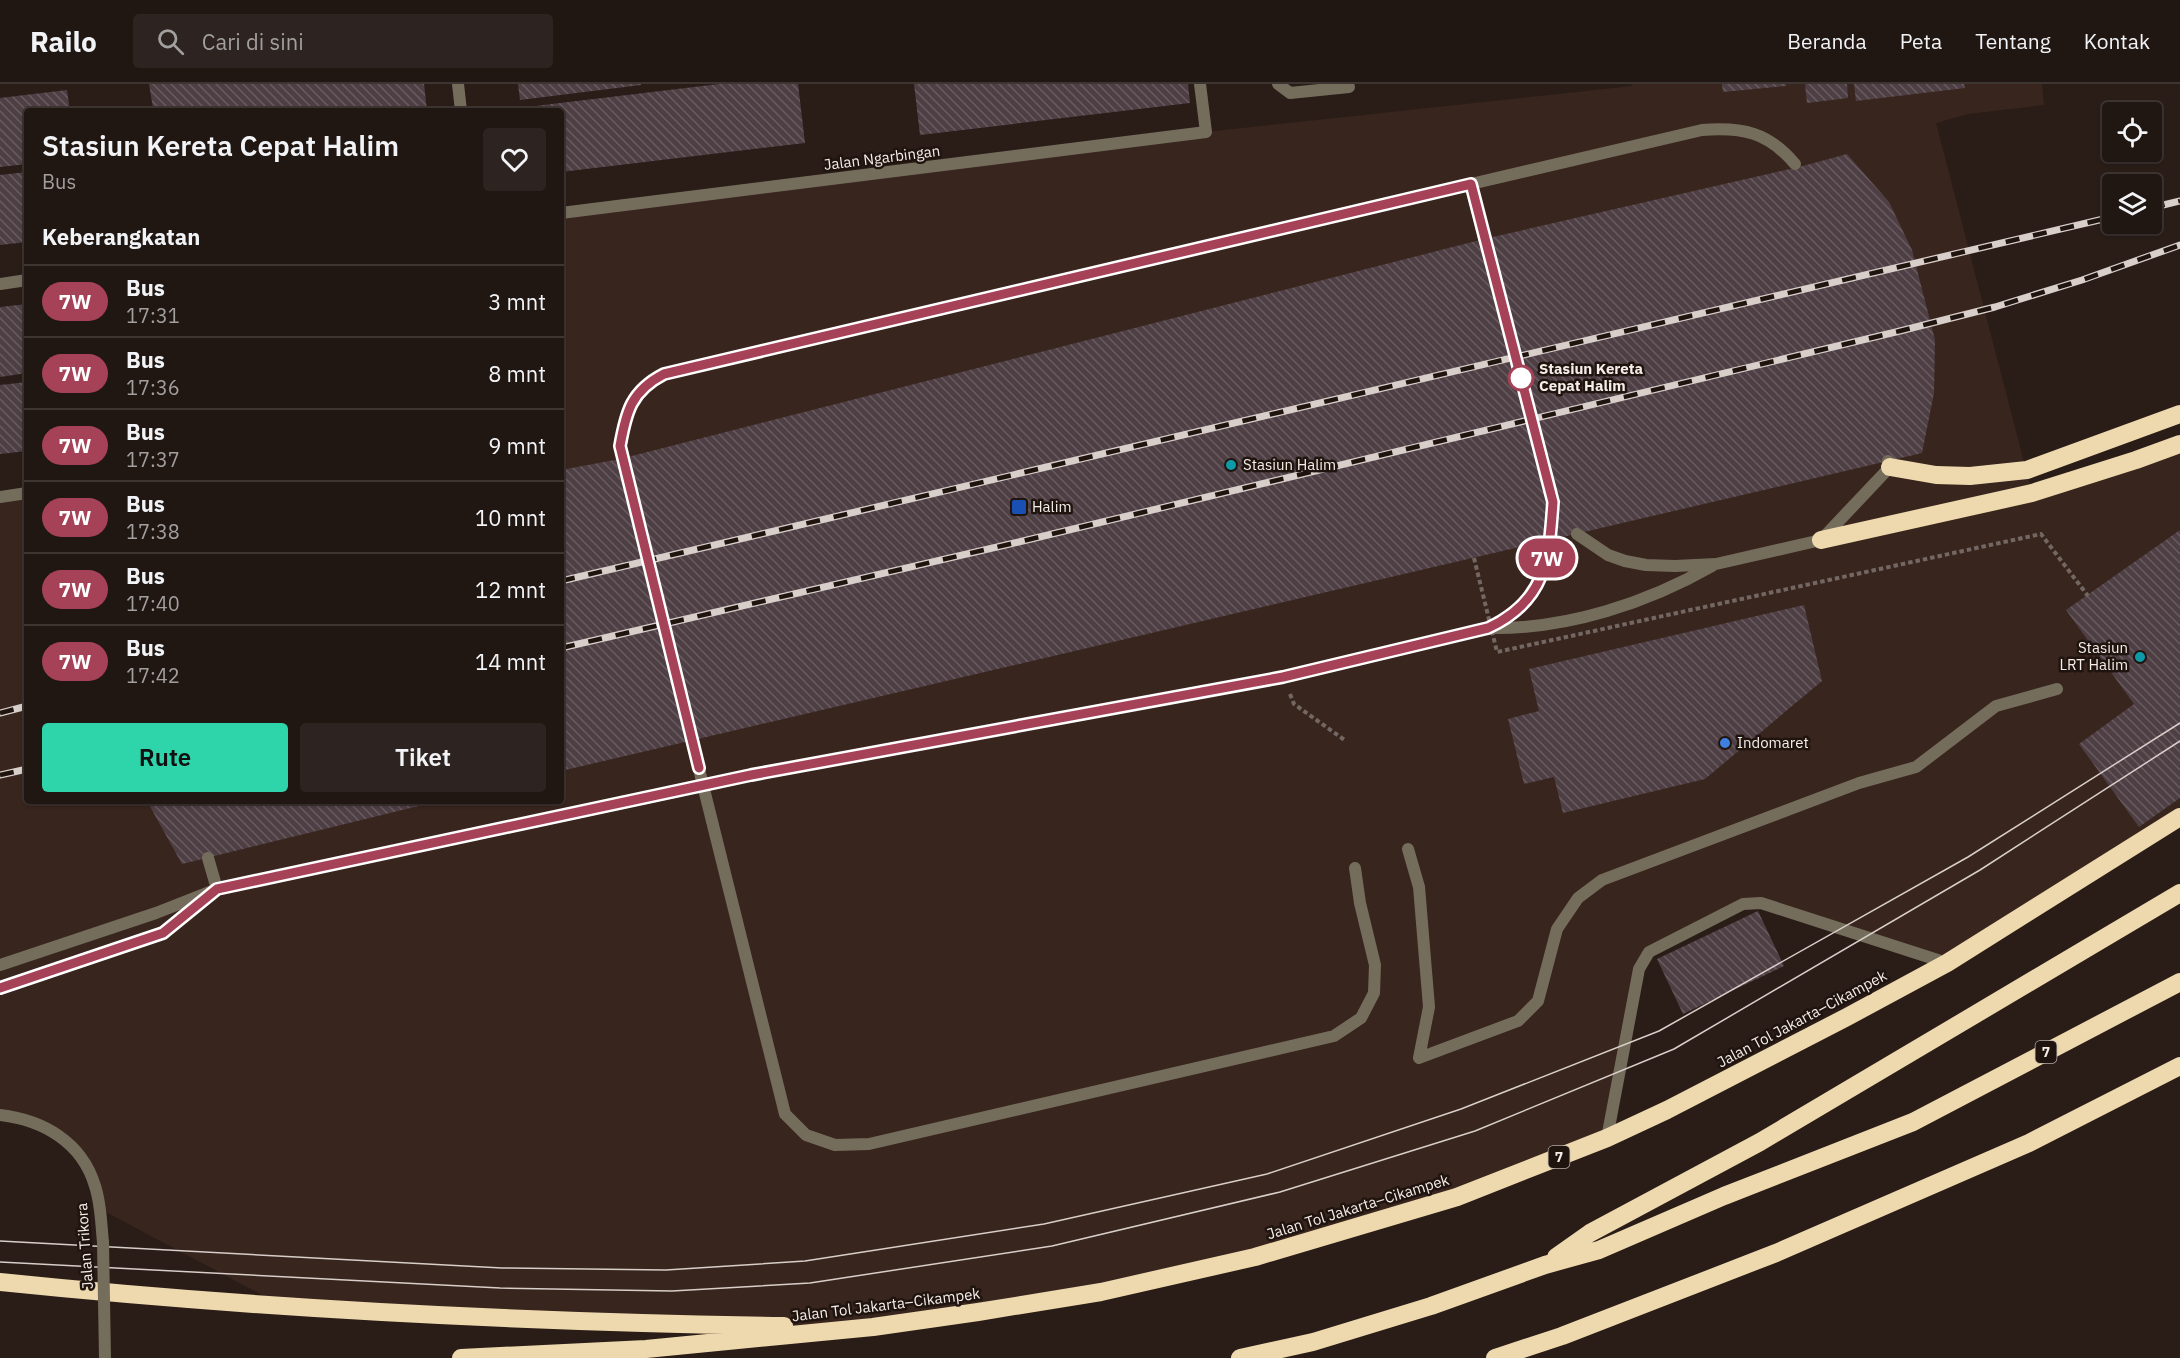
<!DOCTYPE html>
<html lang="id">
<head>
<meta charset="utf-8">
<style>
	body { margin:0; font-family:"IBM Plex Sans",sans-serif; background:#2d2320; color:#f1f3f6; height:100vh; display:flex; flex-direction:column; font-size:22px; white-space:nowrap }
	* { box-sizing:border-box; margin:0 }
	p { font-size:20px; color:#a29f9f }
	.icon { flex:none; width:33px; height:33px; fill:none; stroke:currentColor; stroke-width:2; stroke-linecap:round; stroke-linejoin:round }
	.map { position:relative; flex:1; overflow:hidden }
	.sheet { position:absolute; left:24px; top:24px; width:540px; height:696px; display:flex; flex-direction:column; background:#201612; border-radius:6px; box-shadow:0 2px 4px #0004,0 0 0 2px #3d3532 }
	.sheet>* { flex:none }
	.badge { padding:0 12px; border-radius:20px; font-size:21px; line-height:39px }
	.buttons { position:absolute; left:2102px; top:18px; display:grid; gap:12px }
	.buttons a { display:grid; place-items:center; width:60px; height:60px; border-radius:6px; background:#201612; box-shadow:0 2px 4px #0004,0 0 0 2px #3d3532; font-size:30px }
	.map>.badge { position:absolute; translate:-50% -50%; box-shadow:0 0 0 3px #fff }
	h2 { padding:0 18px; font-size:22px; line-height:54px }
	.round { display:grid; place-items:center; flex:none; width:63px; height:63px; border-radius:6px; background:#2d2320 }
	.head { display:flex; align-items:center; justify-content:space-between; height:102px; padding:0 18px }
	h1 { font-size:28px; font-weight:600; line-height:45px }
	.button { display:flex; gap:12px; margin-top:auto; padding:12px 18px }
	.button a { flex:1; height:69px; border-radius:6px; background:#2ed4aa; color:#111; font-size:24px; font-weight:600; line-height:69px; text-align:center }
	.button a+a { background:#2d2320; color:#f1f3f6 }
	ul { padding:0; list-style:none }
	li { display:flex; align-items:center; gap:18px; height:72px; padding:0 18px; border-top:2px solid #3d3532 }
	li div { flex:1 }
	li b { display:block; font-size:22px }
	li em { font-style:normal }
	li .badge { min-width:66px; font-weight:700; text-align:center }
	header { display:flex; align-items:center; gap:36px; box-sizing:border-box; height:84px; padding:0 30px; background:#201612; border-bottom:2px solid #3d3532 }
	header strong { font-size:28px }
	nav { display:flex; gap:33px; margin-inline-start:auto; font-size:21px }
	.search { width:420px; height:54px; background:#2d2320; display:flex; align-items:center; gap:15px; box-sizing:border-box; padding:0 21px; border-radius:6px; color:#a29f9f; font-size:22px }
	.map>svg:first-child { display:block }
	.built { fill:#38251d }
	.building { fill:url(#building-back-hatch) }
	.lines { fill:none; stroke-linecap:round; stroke-linejoin:round }
	.path { stroke:#736763; stroke-width:4; stroke-dasharray:4.5 3; stroke-linecap:butt }
	.service { stroke:#756d5c; stroke-width:12 }
	.minor { stroke:#756d5c; stroke-width:12 }
	.tertiary { stroke:#756d5c; stroke-width:12 }
	.motorway { stroke:#eed9ae; stroke-width:18 }
	.tram { stroke:#d8ceca; stroke-width:1.5 }
	.rail-casing { stroke:#d8ceca; stroke-width:7 }
	.rail { stroke:#20140f; stroke-width:4.5; stroke-dasharray:14; stroke-linecap:butt }
	.path-bridge { stroke:#736763; stroke-width:4; stroke-dasharray:4.5 3; stroke-linecap:butt }
	.minor-bridge { stroke:#756d5c; stroke-width:12 }
	.line-casing { stroke:#fff; stroke-width:14 }
	.line { stroke:#a64258; stroke-width:9 }
	.stop-dot { fill:#fff; stroke:#a64258; stroke-width:3 }
	.culture-dot { fill:#0f9aa8; stroke:#20140f; stroke-width:2 }
	.transit-dot { fill:#1a4fb4; stroke:#20140f; stroke-width:2 }
	.shop-dot { fill:#3f7fe0; stroke:#20140f; stroke-width:2 }
	.labels { text-anchor:middle; stroke-width:5; stroke-linejoin:round; paint-order:stroke }
	.shield { fill:#20140f; stroke:#b6aca8; stroke-width:1.5 }
	.shield-label { font-size:14px; font-weight:bold; fill:#f6ede9 }
	.street-label { font-size:15px; fill:#f6ede9; stroke:#20140f }
	.stop-label { font-size:15px; font-weight:bold; fill:#f6ede9; stroke:#20140f; text-anchor:start }
	.poi-label { font-size:15px; fill:#f6ede9; stroke:#20140f; text-anchor:start }
</style>
</head>
<body>
<header>
<strong>Railo</strong>
<div class="search"><svg class="icon" aria-label="search" viewBox="0 0 24 24"><circle cx="10" cy="10" r="6"/><path d="M15 15l6 6"/></svg>Cari di sini</div>
<nav><a>Beranda</a><a>Peta</a><a>Tentang</a><a>Kontak</a></nav>
</header>
<div class="map">
<svg width="2180" height="1274" viewBox="0 0 2180 1274">
	<defs>
		<pattern id="building-back-hatch" width="6" height="6" patternUnits="userSpaceOnUse" patternTransform="scale(1.5)"><rect width="6" height="6" fill="#4e3f45"/><path d="M-1 5l2 2M0 0l6 6M5-1l2 2" fill="none" stroke="#685b60"/></pattern>
	</defs>
	<rect width="100%" height="100%" fill="#2a1d18"/>
	<path class="built" d="M1633 0H2042L2044 21 1968 30 1936 39 2032 409 2180 360V733L1947 879 1761 819 1743 820 1650 868 1639 885 1607 1054 1255 1173 873 1243 650 1240 285 1223 100 1125 95 1100 67 1059 0 1031V413L27 410V717H561V129L1206 48 1632 2Z"/>
	<path class="building" d="M149 0H424L427 27H138L153 24Z
		M518 0H641V1L520 16Z
		M719 0H798L805 59 561 88V27H527V23Z
		M914 0H1188L1190 19 920 51Z
		M1722 0H1786V2L1723 8Z
		M1805 0H1847L1848 14 1807 19Z
		M1854 0H1964L1965 4 1856 17Z
		M67 6 70 27H27V80L0 83V14Z
		M1847 70 1889 118 1912 166 1935 256 1934 309 1922 369 561 687V386L620 375 1484 155 1803 82Z
		M27 88V158L0 161V91Z
		M27 220V289L0 293V223Z
		M27 298V367L0 370V301Z
		M2180 446V714L2139 743 2079 660 2134 620 2066 526Z
		M1804 521 1822 597 1705 695 1563 729 1554 693 1524 700 1508 635 1539 627 1529 585Z
		M147 717H435V718L182 780Z
		M1758 827 1784 882 1683 930 1657 875Z"/>
	<g class="lines">
		<path class="path" d="M1290 610 1294 620 1346 657"/>
		<path class="service" d="M1278 0 1290 9 1349 3
			M1471 100 1702 46C1743 43 1768 48 1795 80
			M620 362C625 327 631 307 664 290L1471 100 1484 155
			M1577 450 1608 471 1625 477 1646 481 1675 482 1716 480 1821 456 1890 383 1888 377
			M1492 544C1568 545 1647 519 1712 482
			M694 665 785 1030 806 1051 835 1061 869 1060 1334 952 1361 934 1374 909 1375 881 1360 819 1355 784
			M703 702 751 691 1283 593 1488 544C1530 524 1541 500 1551 456
			M1408 765 1419 803 1429 923 1419 974
			M208 774 217 805
			M1419 974 1518 937 1538 917 1557 845 1578 814 1602 796 1859 699 1916 683 1996 622 2057 605
			M1607 1054 1639 885 1649 868 1743 820 1761 819 1947 879"/>
		<path class="minor" d="M458 0 461 27
			M561 129 1206 48 1200 0
			M0 200 27 196
			M0 413 27 409
			M0 1031C43 1036 82 1058 95 1102 101 1120 101 1139 103 1158"/>
		<path class="tertiary" d="M0 881 156 829 217 805 703 702
			M0 904 163 849 207 813"/>
		<path class="motorway" d="M1890 383 1936 391 1970 392 2027 386 2180 330
			M1821 456 2032 409 2136 376 2180 360
			M1556 1173 1590 1149 1760 1058 2180 809
			M0 1198C261 1225 522 1238 784 1242
			M461 1274 646 1265 873 1243 978 1228 1101 1208 1255 1173 1457 1113 1607 1054 1667 1026 1847 933 1947 879 2180 733
			M1240 1274 1313 1258 1431 1222 1545 1181 1599 1166 1724 1112 1913 1038 2180 898
			M1495 1274 1562 1252 1776 1169 2029 1059 2180 982"/>
		<path class="tram" d="M0 1157 502 1184 666 1186 805 1177 1044 1140 1267 1090 1461 1025 1659 947 1968 773 2180 639
			M0 1178 500 1204 672 1207 810 1199 1052 1162 1280 1108 1475 1047 1674 965 1980 786 2180 657"/>
		<defs>
			<path id="rail" d="M2151 124 2180 117
				M561 497 2112 133
				M561 564 1027 456 1900 247 1995 223 2082 196 2180 161
				M0 629 27 622
				M0 691 27 685"/>
		</defs>
		<use href="#rail" class="rail-casing"/>
		<use href="#rail" class="rail"/>
		<path class="path-bridge" d="M1474 474 1497 568 2041 450 2088 512"/>
		<path class="minor-bridge" d="M103 1158 105 1274"/>
	</g>
	<g class="lines">
		<defs>
			<path id="line" d="M0 904 163 849 217 805 751 691 1283 593 1488 544C1546 517 1549 476 1553 418L1471 100 664 290C631 307 626 328 620 362L699 684"/>
		</defs>
		<use href="#line" class="line-casing"/>
		<use href="#line" class="line"/>
	</g>
	<circle class="stop-dot" cx="1521" cy="294" r="12"/>
	<g class="culture-dot">
		<circle cx="1231" cy="381" r="6"/>
		<circle cx="2140" cy="573" r="6"/>
	</g>
	<rect class="transit-dot" x="1011" y="415" width="16" height="16" rx="3"/>
	<circle class="shop-dot" cx="1725" cy="659" r="6"/>
	<g class="labels">
		<g class="shield">
			<rect x="2035.5" y="957" width="21" height="22" rx="4.5"/>
			<rect x="1548.5" y="1062" width="21" height="22" rx="4.5"/>
		</g>
		<g class="shield-label">
			<text x="2046" y="973">7</text>
			<text x="1559" y="1078">7</text>
		</g>
		<g class="street-label">
			<text transform="translate(882 74) rotate(-7)" y="5">Jalan Ngarbingan</text>
			<text transform="translate(1802 935) rotate(-28)" y="5">Jalan Tol Jakarta–Cikampek</text>
			<text transform="translate(1358 1123) rotate(-17)" y="5">Jalan Tol Jakarta–Cikampek</text>
			<text transform="translate(85 1162) rotate(-94)" y="5">Jalan Trikora</text>
			<text transform="translate(886 1221) rotate(-7)" y="5">Jalan Tol Jakarta–Cikampek</text>
		</g>
		<g class="stop-label">
			<text x="1539" y="290">Stasiun Kereta<tspan x="1539" dy="17">Cepat Halim</tspan></text>
		</g>
		<g class="poi-label">
			<text x="1243" y="386">Stasiun Halim</text>
			<text x="1032" y="428">Halim</text>
			<text x="2128" y="569" text-anchor="end">Stasiun<tspan x="2128" dy="17">LRT Halim</tspan></text>
			<text x="1737" y="664">Indomaret</text>
		</g>
	</g>
</svg>
<div class="buttons">
<a><svg class="icon" aria-label="locate" viewBox="0 0 24 24"><circle cx="12" cy="12" r="6"/><path d="M12 2v4M12 18v4M2 12h4M18 12h4"/></svg></a>
<a><svg class="icon" aria-label="layers" viewBox="0 0 24 24"><path d="M12 4l9 5-9 5-9-5zM3 14l9 5 9-5"/></svg></a>
</div>
<b class="badge" style="left:1547px;top:474px;background:#a64258;color:#fff">7W</b>
<section class="sheet">
<div class="head"><div><h1>Stasiun Kereta Cepat Halim</h1><p>Bus</p></div><a class="round"><svg class="icon" aria-label="heart" viewBox="0 0 24 24"><path d="M12 20l-8-8c-3-5 5-10 8-4 3-6 11-1 8 4z"/></svg></a></div>
<h2>Keberangkatan</h2>
<ul>
<li><span class="badge" style="background:#a64258;color:#fff">7W</span><div><b>Bus</b><p>17:31</p></div><em>3 mnt</em></li>
<li><span class="badge" style="background:#a64258;color:#fff">7W</span><div><b>Bus</b><p>17:36</p></div><em>8 mnt</em></li>
<li><span class="badge" style="background:#a64258;color:#fff">7W</span><div><b>Bus</b><p>17:37</p></div><em>9 mnt</em></li>
<li><span class="badge" style="background:#a64258;color:#fff">7W</span><div><b>Bus</b><p>17:38</p></div><em>10 mnt</em></li>
<li><span class="badge" style="background:#a64258;color:#fff">7W</span><div><b>Bus</b><p>17:40</p></div><em>12 mnt</em></li>
<li><span class="badge" style="background:#a64258;color:#fff">7W</span><div><b>Bus</b><p>17:42</p></div><em>14 mnt</em></li>
</ul>
<div class="button"><a>Rute</a><a>Tiket</a></div>
</section>
</div>
</body>
</html>
